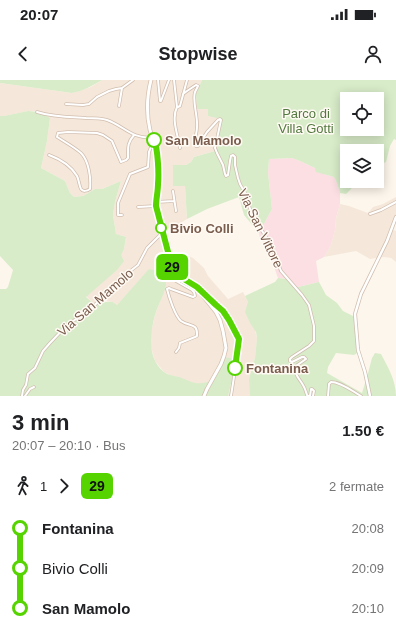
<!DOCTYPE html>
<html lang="it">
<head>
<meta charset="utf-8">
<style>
	body { margin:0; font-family:Arial,sans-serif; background:#f2f2f2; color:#202124; height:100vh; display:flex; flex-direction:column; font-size:15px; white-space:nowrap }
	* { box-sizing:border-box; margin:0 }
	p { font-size:13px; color:#757577 }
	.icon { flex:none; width:22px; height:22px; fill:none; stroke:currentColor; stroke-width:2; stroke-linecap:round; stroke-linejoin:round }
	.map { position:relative; height:316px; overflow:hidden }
	.sheet { display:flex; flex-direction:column; background:#fff; flex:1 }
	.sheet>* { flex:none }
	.badge { padding:0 8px; border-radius:6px; font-size:14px; line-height:26px }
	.tools { position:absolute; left:340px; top:12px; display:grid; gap:8px }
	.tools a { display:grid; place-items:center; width:44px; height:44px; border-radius:0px; background:#fff; box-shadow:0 2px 10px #0003; font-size:20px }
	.map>.badge { position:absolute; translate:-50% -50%; box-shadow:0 0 0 2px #fff }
	.legs { display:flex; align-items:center; gap:6px; height:44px; padding:0 12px; font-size:13px }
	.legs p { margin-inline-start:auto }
	.summary { display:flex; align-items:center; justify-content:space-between; height:68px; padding:0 12px }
	h1 { font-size:22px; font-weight:700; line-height:30px }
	ul { padding:0 12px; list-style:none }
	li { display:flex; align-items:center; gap:14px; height:40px; font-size:15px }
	li i { display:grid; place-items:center; width:6px; height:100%; margin:0 5px; background:currentColor }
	li i::after { content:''; width:10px; height:10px; margin:-5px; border:3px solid; border-radius:50%; background:#fff }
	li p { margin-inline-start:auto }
	li:first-child i { background:linear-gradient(#0000 50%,currentColor 0) }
	li:last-child i { background:linear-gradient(currentColor 50%,#0000 0) }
	.status { display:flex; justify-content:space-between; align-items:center; height:28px; padding:0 20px; background:#fff; direction:ltr }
	.status svg { height:11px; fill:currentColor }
	header { display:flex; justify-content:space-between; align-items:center; height:52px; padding:0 12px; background:#fff; font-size:18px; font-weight:700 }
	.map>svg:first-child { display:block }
	.residential { fill:#f5e8da }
	.medical { fill:#fbdfe3 }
	.green { fill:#d8ecc9; fill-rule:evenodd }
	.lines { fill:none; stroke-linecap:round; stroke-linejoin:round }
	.minor-casing { stroke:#d1beb0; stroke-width:3.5 }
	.tertiary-casing { stroke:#d1beb0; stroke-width:4 }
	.secondary-casing { stroke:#d6c0b0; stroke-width:4.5 }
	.minor { stroke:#fff; stroke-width:2 }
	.tertiary { stroke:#fff; stroke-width:2.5 }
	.secondary { stroke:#fff; stroke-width:3 }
	.line-1-casing { stroke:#fff; stroke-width:9 }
	.line-1 { stroke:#55d400; stroke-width:6 }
	.stop-1-dot { fill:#fff; stroke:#55d400; stroke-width:2 }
	.labels { text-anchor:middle; stroke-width:3; stroke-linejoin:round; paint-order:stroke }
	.park-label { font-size:13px; fill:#537a41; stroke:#fffaf3 }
	.stop-label { font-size:13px; font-weight:bold; fill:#7a5c4d; stroke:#fffaf3; text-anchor:start }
	.street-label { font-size:13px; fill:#7a5c4d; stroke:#fffaf3 }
</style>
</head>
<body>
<div class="status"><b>20:07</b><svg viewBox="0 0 49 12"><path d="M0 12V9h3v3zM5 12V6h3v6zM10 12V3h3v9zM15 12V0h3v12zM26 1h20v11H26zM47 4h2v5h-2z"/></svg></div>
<header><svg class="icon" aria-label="back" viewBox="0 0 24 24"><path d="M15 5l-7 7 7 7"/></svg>Stopwise<svg class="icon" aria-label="person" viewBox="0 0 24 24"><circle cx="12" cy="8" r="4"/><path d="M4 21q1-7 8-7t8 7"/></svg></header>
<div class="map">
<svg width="396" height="316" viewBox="0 0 396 316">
	<rect width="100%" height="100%" fill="#fdf6ec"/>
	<path class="residential" d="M102 0H202L196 14 208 29 222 39 217 52 215 71 194 77 191 82 186 85 185 106 187 139 179 144 167 149 174 177 187 175 193 178 204 188 208 196 228 219 243 212 248 222 257 258 255 278 250 307V316H228L232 300 211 301 202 304H195L170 295 164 292 159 286 155 281 151 267 150 257 155 235 166 204 165 198 149 190 117 225 113 222 106 221 99 223H93L86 216 93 210 124 169 126 157 116 154 113 135 115 122 121 101 102 109H95L83 116 74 117 70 113 65 101 41 88 47 61 50 38 46 36 34 31H29L4 36H0V3L72 13 91 7Z
		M396 117V139L391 149 396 151V182L391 178 384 177 370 179 356 171 324 177 331 165 335 150 336 138 340 124 349 126 368 133 373 127 383 124Z"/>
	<path class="medical" d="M292 78 300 81 315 88 324 94 334 97 337 103 340 113V124L336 138 335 150 331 165 324 177 316 181 319 202 294 208 287 199 278 198 266 164 260 159 259 153 272 129 268 93 269 79Z"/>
	<path class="green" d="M0 0H102C92 6 83 11 72 13L0 3Z
		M202 0H396V60L394 59 390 66 386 82 377 86V71H347V101H355L351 109 346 114 340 113 337 103 334 97 316 92 315 88 300 81 292 78 269 79 268 93 272 129 259 153 244 135 239 117 207 129 187 139 185 106H173V85H186L191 82 194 77 215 71 217 52 222 39 208 36V29H197L196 14ZM347 19H377V49H347Z
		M28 31C36 31 44 34 50 38L47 61 41 88 65 101 70 113 74 117 83 116 95 109H102L121 101 115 122 113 135 116 154 126 157 124 169 121 175 124 181 117 190 86 217 93 223C100 223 106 221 113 222L117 225 149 189 165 193C165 197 166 202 166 205 164 215 158 225 155 235 150 253 147 279 164 292 168 295 174 296 179 297 194 302 194 306 211 301L223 277 235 279 232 300 228 316H0V209H6L8 207 13 190 0 176V36H4Z
		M278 198 287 199 294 208 319 202 326 215 337 223 343 231 355 237 359 272 354 275 336 273 328 287 327 293 362 313 367 297 372 278 375 273 381 274C388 287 396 301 396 316H250L249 299 255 278 257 258 256 252 250 243 245 232 248 222 245 216 275 202Z"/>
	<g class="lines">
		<defs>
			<path id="minor" d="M158 0 160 21H161L169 0
				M174 0 177 27H178L180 26 187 0
				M183 14 187 11 196 5 198 6C197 8 196 10 195 12 192 21 198 36 197 47 197 53 194 59 196 66H198L207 52 218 40 220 39 221 40 215 68 217 73 223 85 225 94 226 96 228 95 230 81 231 76 233 75 235 77V85L238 98 240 104 245 113 252 135 271 165 281 191 302 215 309 225 314 246V261L309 266 292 277 290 279V281L292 282 302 277H304L306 279 296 286C294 295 299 298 303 305 305 308 306 312 307 315L308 316
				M66 24 83 25 89 24 97 17 109 11 116 9 122 8 133 0
				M119 26 122 8
				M177 27C171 39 178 55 180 68
				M37 32C53 37 69 37 86 38 93 38 101 38 107 40 124 46 133 60 153 57
				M49 75C60 79 71 86 77 96 79 100 79 105 81 109 83 112 87 111 90 109 91 98 89 81 81 73 74 67 65 62 57 57L58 53 68 52 97 53 103 55 112 61 121 82 126 80 128 78C128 68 127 63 134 55
				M173 111 176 131
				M156 122 174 121
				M138 127 156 126
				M370 134 381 130 396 122
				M122 135H118V123L130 94 148 87 149 72 154 60
				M174 193V196L176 201 192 210 194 212 195 216 193 217 171 209 169 208 167 209C169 217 175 236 181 241 189 247 198 242 197 256L195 257 180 263 179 268 176 272
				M199 209 223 231 229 240 239 259V265L231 316
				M22 316 23 310 26 305 28 294 35 288 43 271 50 263 68 244 88 232 119 200 138 185 147 168 162 153
				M25 316 30 309 34 307
				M308 316H310L311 309H312L314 311 313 316
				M328 316 329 304 331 302C341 302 352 311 361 316"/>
			<path id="tertiary" d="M370 316 365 292 358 270 355 234 361 214 387 161 396 137"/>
			<path id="secondary" d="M151 0C147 16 146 33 150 50 152 58 156 64 157 73 157 84 159 94 158 105 158 112 156 119 156 126L170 183 174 193 195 206 216 232 220 240 223 251 226 268 224 276 221 284 207 309 204 316"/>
		</defs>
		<use href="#minor" class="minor-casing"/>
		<use href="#tertiary" class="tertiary-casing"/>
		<use href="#secondary" class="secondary-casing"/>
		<use href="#minor" class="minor"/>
		<use href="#tertiary" class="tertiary"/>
		<use href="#secondary" class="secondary"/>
	</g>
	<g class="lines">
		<defs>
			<path id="line-1" d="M154 60C158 69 159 94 158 104 158 112 156 119 156 126L172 187 174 193 197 207 216 225 223 231 229 240 239 259 235 288"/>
		</defs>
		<use href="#line-1" class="line-1-casing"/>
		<use href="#line-1" class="line-1"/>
	</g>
	<g class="stop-1-dot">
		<circle cx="154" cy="60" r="7"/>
		<circle cx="161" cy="148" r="5"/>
		<circle cx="235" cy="288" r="7"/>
	</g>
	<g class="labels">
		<g class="park-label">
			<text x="306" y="38">Parco di<tspan x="306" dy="15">Villa Gotti</tspan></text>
		</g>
		<g class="stop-label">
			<text x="165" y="65">San Mamolo</text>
			<text x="170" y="153">Bivio Colli</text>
			<text x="246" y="293">Fontanina</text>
		</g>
		<g class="street-label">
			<text transform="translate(261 148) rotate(64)" y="5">Via San Vittore</text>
			<text transform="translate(95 222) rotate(-41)" y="5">Via San Mamolo</text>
		</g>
	</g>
</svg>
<div class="tools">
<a><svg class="icon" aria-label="locate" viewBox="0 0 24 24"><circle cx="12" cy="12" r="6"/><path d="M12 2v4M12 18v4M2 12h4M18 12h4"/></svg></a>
<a><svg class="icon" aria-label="layers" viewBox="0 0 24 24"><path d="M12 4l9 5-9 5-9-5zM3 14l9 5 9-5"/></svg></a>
</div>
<b class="badge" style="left:172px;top:187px;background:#55d400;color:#111">29</b>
</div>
<section class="sheet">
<div class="summary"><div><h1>3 min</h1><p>20:07 – 20:10 · Bus</p></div><b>1.50 €</b></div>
<div class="legs"><svg class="icon" aria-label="walk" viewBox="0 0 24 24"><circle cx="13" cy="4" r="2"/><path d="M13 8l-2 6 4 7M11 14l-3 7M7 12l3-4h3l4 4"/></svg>1<svg class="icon" aria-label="forward" viewBox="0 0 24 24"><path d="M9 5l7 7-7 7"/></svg><b class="badge" style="background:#55d400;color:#111">29</b><p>2 fermate</p></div>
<ul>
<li><i style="color:#55d400"></i><b>Fontanina</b><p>20:08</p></li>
<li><i style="color:#55d400"></i><span>Bivio Colli</span><p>20:09</p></li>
<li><i style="color:#55d400"></i><b>San Mamolo</b><p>20:10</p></li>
</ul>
</section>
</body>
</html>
